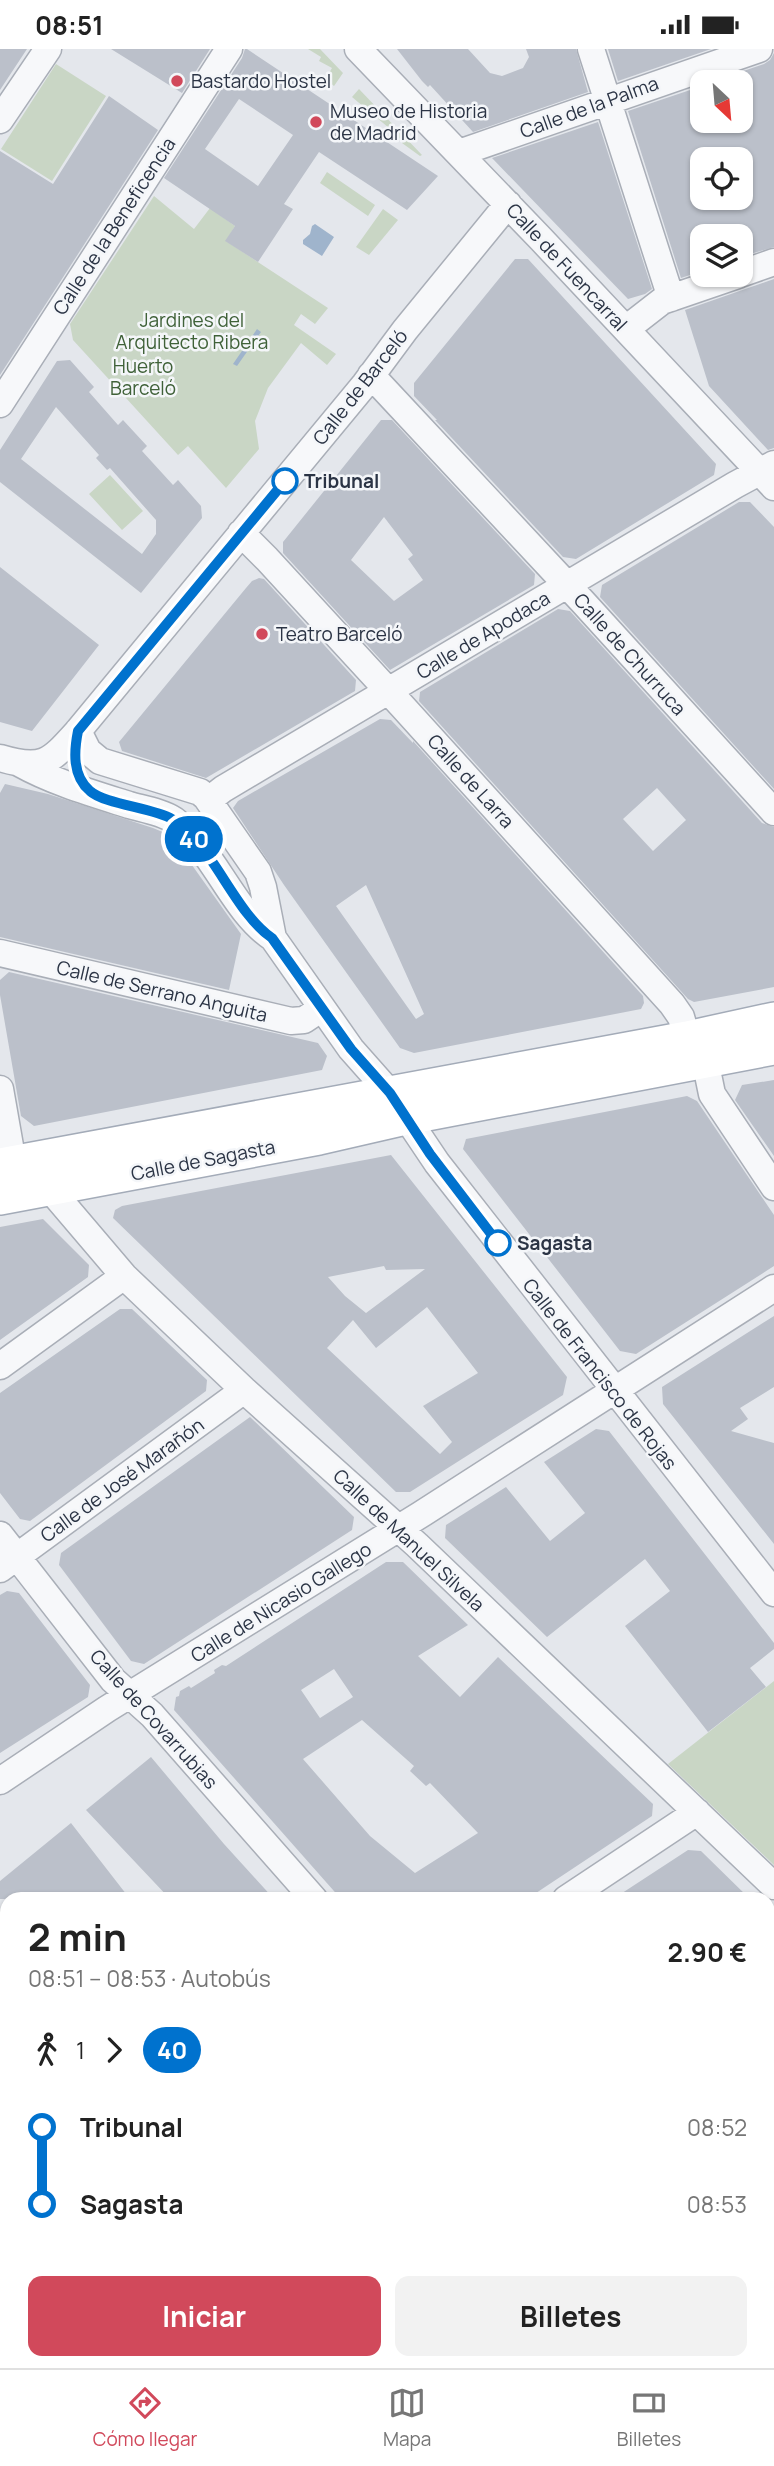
<!DOCTYPE html>
<html lang="es">
<head>
<meta charset="utf-8">
<style>
	body { margin:0; font-family:Manrope,sans-serif; background:#f2f2f2; color:#222; height:100vh; display:flex; flex-direction:column; font-size:26px; white-space:nowrap }
	* { box-sizing:border-box; margin:0 }
	p { font-size:23px; color:#767676 }
	.icon { flex:none; width:38px; height:38px; fill:none; stroke:currentColor; stroke-width:2; stroke-linecap:round; stroke-linejoin:round }
	.map { position:relative; flex:1; overflow:hidden }
	.side { position:absolute; left:0px; top:1843px; width:775px; height:478px; display:flex; flex-direction:column; background:#fff; border-radius:21px 21px 0 0; box-shadow:0 2px 5px #0004 }
	.side>* { flex:none }
	.badge { padding:0 14px; border-radius:23px; font-size:24px; line-height:46px }
	.needle { width:46px; rotate:154deg }
	.buttons { position:absolute; left:690px; top:21px; display:grid; gap:14px }
	.buttons a { display:grid; place-items:center; width:63px; height:63px; border-radius:14px; background:#fff; box-shadow:0 2px 5px #0004; font-size:35px }
	.map>.badge { position:absolute; translate:-50% -50%; box-shadow:0 0 0 4px #fff }
	.legs { display:flex; align-items:center; gap:10px; height:77px; padding:0 28px; font-size:23px }
	.legs p { margin-inline-start:auto }
	.overview { display:flex; align-items:center; justify-content:space-between; height:119px; padding:0 28px }
	h1 { font-size:38px; font-weight:700; line-height:52px }
	.action { display:flex; gap:14px; margin-top:auto; padding:14px 28px }
	.action a { flex:1; height:80px; border-radius:14px; background:#d1495b; color:#fff; font-size:28px; font-weight:700; line-height:80px; text-align:center }
	.action a+a { background:#f2f2f2; color:#222 }
	ul { padding:0 28px; list-style:none }
	li { display:flex; align-items:center; gap:24px; height:77px; font-size:26px }
	li i { display:grid; place-items:center; width:10px; height:100%; margin:0 9px; background:currentColor }
	li i::after { content:''; width:18px; height:18px; margin:-9px; border:5px solid; border-radius:50%; background:#fff }
	li p { margin-inline-start:auto }
	li:first-child i { background:linear-gradient(#0000 50%,currentColor 0) }
	li:last-child i { background:linear-gradient(currentColor 50%,#0000 0) }
	.status { display:flex; justify-content:space-between; align-items:center; height:49px; padding:0 35px; background:#fff; direction:ltr }
	.status svg { height:19px; fill:currentColor }
	.dock { display:flex; justify-content:space-around; align-items:center; height:98px; border-top:2px solid #e0e0e0; background:#fff; font-size:19px; color:#767676 }
	.dock a { display:grid; justify-items:center; gap:4px }
	.dock .selected { color:#d1495b }
	.map>svg:first-child { display:block }
	.green { fill:#c9d6c5 }
	.water { fill:#9fb4cc }
	.building { fill:#bbc0ca; fill-rule:evenodd }
	.lines { fill:none; stroke-linecap:round; stroke-linejoin:round }
	.minor-casing { stroke:#a9aeb7; stroke-width:29 }
	.major-casing { stroke:#a3abb8; stroke-width:36 }
	.minor { stroke:#f7f8fa; stroke-width:26 }
	.major { stroke:#fff; stroke-width:33 }
	.line-1-casing { stroke:#fff; stroke-width:16 }
	.line-1 { stroke:#0072ce; stroke-width:10 }
	.poi-dot { fill:#d1495b; stroke:#f4f6f9; stroke-width:2.5 }
	.stop-1-dot { fill:#fff; stroke:#0072ce; stroke-width:3.5 }
	.labels { text-anchor:middle; stroke-width:5; stroke-linejoin:round; paint-order:stroke }
	.poi-label { font-size:19px; fill:#2b3445; stroke:#f4f6f9; text-anchor:start }
	.street-label { font-size:19px; fill:#2b3445; stroke:#f4f6f9 }
	.park-label { font-size:19px; fill:#3f6138; stroke:#f4f6f9 }
	.stop-label { font-size:19px; font-weight:bold; fill:#2b3445; stroke:#f4f6f9; text-anchor:start }
</style>
</head>
<body>
<div class="status"><b>08:51</b><svg viewBox="0 0 49 12"><path d="M0 12V9h3v3zM5 12V6h3v6zM10 12V3h3v9zM15 12V0h3v12zM26 1h20v11H26zM47 4h2v5h-2z"/></svg></div>
<div class="map">
<svg width="774" height="2319" viewBox="0 0 774 2319">
	<rect width="100%" height="100%" fill="#e4e7ec"/>
	<path class="green" d="M308 0H320L343 24 334 37 328 32 332 27 329 24 332 19 319 12 321 8Z
		M56 15 106 47 52 132 1 100Z
		M359 40 422 106 420 107 402 94 403 92 389 81V79L352 48Z
		M327 123 375 156 368 167 320 134Z
		M154 147 194 180 210 159 235 177 226 192 328 259 315 275 301 265 294 276 336 305 327 316 301 294 268 339 255 372 259 400 226 439 188 397 178 406 73 291 70 275Z
		M383 160 398 171 369 206 356 198Z
		M110 426 143 462 122 481 89 445Z
		M774 1632V1816L668 1715Z"/>
	<path class="water" d="M315 175 334 188 322 207 303 195V191L310 185 312 177Z
		M257 280 261 283 237 317 233 315Z"/>
	<path class="building" d="M0 0H27L0 41Z
		M111 0H210L182 44Z
		M245 0H247L438 127 407 161 319 103 284 155 293 160 258 213 225 192 235 177 164 129 242 9ZM239 50 293 86 258 137 205 100Z
		M397 0H468L490 24 502 27 523 19 529 8 526 0H576L588 43 473 83 430 36 428 38 422 32Z
		M608 0H711L618 32Z
		M774 4V198L740 208V187H702V222L681 229 628 62 702 37V72H740V33H711L764 15 770 11ZM702 110H740V149H702Z
		M109 47 158 81 0 326V102L53 135Z
		M598 73 652 240 645 245 628 250 492 109Z
		M515 210H528L716 415 714 426 576 510 563 508 435 371H437L414 347V334Z
		M774 230V399L768 401 709 337 685 261Z
		M70 311 94 338 89 343 118 376 123 371 147 397 142 402 173 436 178 431 201 457 202 469 141 544 0 433V401L57 312ZM56 358 99 406 96 409 107 421 110 419 156 471V485L142 505 21 410Z
		M381 371H392L535 525 534 536 390 621 283 504V493ZM384 468 413 506 408 510 423 531 394 552 351 511Z
		M739 453H750L774 478V740L600 548 602 536Z
		M0 518 99 596 32 682 0 673Z
		M259 529 264 530 356 631 355 642 206 729 122 702 119 693 246 539 252 532Z
		M558 560 570 562 762 774 774 778V938L694 953 688 950 419 652 420 643ZM657 739 686 771 653 802 623 770Z
		M380 670 391 671 413 694V692L643 947 644 954 641 960 414 1004 400 999 284 836 233 759 238 752ZM366 836 424 965 416 970 336 857Z
		M5 735 48 745 153 779 165 784 177 795 241 885 229 941 0 888V744Z
		M9 923 318 994 327 1007 322 1021 34 1077 21 1067 0 946V931Z
		M774 1031V1107L735 1051 742 1036Z
		M687 1047 697 1052 774 1166V1217L636 1305 620 1302 463 1100 466 1090Z
		M391 1106 567 1328 563 1346 410 1443H396L113 1169 115 1161 122 1157ZM384 1217 386 1221 425 1220 366 1264 345 1247 328 1228ZM427 1258 478 1324 423 1357 452 1393 440 1405 327 1299 353 1271 376 1299Z
		M43 1170 89 1216 88 1228 0 1291V1178Z
		M120 1260H132L207 1331 206 1342 30 1472 20 1470 0 1444V1344Z
		M774 1267V1338L740 1359 748 1370 731 1382 774 1394V1495L663 1355 662 1338Z
		M250 1368 354 1468 352 1481 144 1615 131 1612 59 1516 61 1504Z
		M596 1380 609 1382 774 1594V1600L750 1619 766 1638 708 1683 625 1577 670 1542 645 1510 547 1588 445 1489 446 1476 506 1438 550 1492 585 1464 544 1413Z
		M386 1513H403L468 1576 418 1607 460 1648 498 1608 653 1755 652 1767 527 1850H341L174 1661 176 1648 179 1647 180 1642 189 1637 191 1639 215 1624 214 1621 222 1616 226 1617ZM334 1620 353 1648 320 1669 301 1641ZM362 1671 414 1717 410 1722 426 1737 430 1734 478 1784 415 1824 370 1787 303 1710Z
		M7 1542 19 1544 90 1636 88 1648 0 1704V1546Z
		M151 1708 224 1795 274 1850H170L86 1761Z
		M71 1774 130 1850H0V1832Z
		M688 1801 701 1802 750 1850H613Z"/>
	<g class="lines">
		<defs>
			<path id="minor" d="M358 0 541 190 774 438
				M591 0 671 249
				M0 71 48 0
				M459 104 759 0
				M740 225 774 213
				M626 280 662 252 738 226
				M371 326 582 552 774 763
				M0 355 229 0
				M241 484 267 510 403 658 672 955 681 968 687 989
				M78 682 88 702 100 712 200 743 206 748 258 823 263 838 273 889
				M0 709C43 722 50 713 78 682L365 335 405 281 508 155
				M19 714C53 733 91 744 129 756 143 760 162 763 174 771 214 801 233 863 273 889L351 1000 390 1044 437 1114 774 1544
				M211 753 214 747 223 740 735 436 774 415
				M0 904 291 972 304 971 322 959
				M705 1011 712 1045 774 1138
				M0 1040 13 1114
				M50 1140 124 1227 244 1341 417 1496 774 1837
				M0 1317 124 1227
				M0 1486 113 1631 152 1666 314 1850
				M0 1520 244 1341
				M0 1732 107 1660 420 1466 774 1239
				M566 1850 697 1763
				M768 2034 774 2014
				M768 2093 774 2096
				M0 2175 7 2172
				M15 2319 23 2314
				M686 2319 687 2314"/>
			<path id="major" d="M0 1116 687 989 774 970
				M0 1149 319 1089 406 1069 774 999
				M0 1931 7 1938
				M385 2314 391 2319"/>
		</defs>
		<use href="#minor" class="minor-casing"/>
		<use href="#major" class="major-casing"/>
		<use href="#minor" class="minor"/>
		<use href="#major" class="major"/>
	</g>
	<g class="lines">
		<defs>
			<path id="line-1" d="M285 432 78 682C74 702 72 727 90 742 104 755 153 759 172 770 212 793 233 862 272 889L351 1000 390 1044 430 1105 498 1194"/>
		</defs>
		<use href="#line-1" class="line-1-casing"/>
		<use href="#line-1" class="line-1"/>
	</g>
	<g class="poi-dot">
		<circle cx="177" cy="32" r="7"/>
		<circle cx="316" cy="73" r="7"/>
		<circle cx="262" cy="585" r="7"/>
	</g>
	<g class="stop-1-dot">
		<circle cx="285" cy="432" r="12"/>
		<circle cx="498" cy="1194" r="12"/>
	</g>
	<g class="labels">
		<g class="poi-label">
			<text x="191" y="39">Bastardo Hostel</text>
			<text x="330" y="69">Museo de Historia<tspan x="330" dy="22">de Madrid</tspan></text>
			<text x="276" y="592">Teatro Barceló</text>
		</g>
		<g class="street-label">
			<text transform="translate(589 58) rotate(-20)" y="7">Calle de la Palma</text>
			<text transform="translate(114 177) rotate(-57)" y="7">Calle de la Beneficencia</text>
			<text transform="translate(567 218) rotate(47)" y="7">Calle de Fuencarral</text>
			<text transform="translate(360 338) rotate(-52)" y="7">Calle de Barceló</text>
			<text transform="translate(483 586) rotate(-31)" y="7">Calle de Apodaca</text>
			<text transform="translate(630 605) rotate(48)" y="7">Calle de Churruca</text>
			<text transform="translate(471 732) rotate(48)" y="7">Calle de Larra</text>
			<text transform="translate(162 942) rotate(13)" y="7">Calle de Serrano Anguita</text>
			<text transform="translate(203 1111) rotate(-11)" y="7">Calle de Sagasta</text>
			<text transform="translate(600 1325) rotate(52)" y="7">Calle de Francisco de Rojas</text>
			<text transform="translate(122 1431) rotate(-36)" y="7">Calle de José Marañón</text>
			<text transform="translate(409 1491) rotate(43)" y="7">Calle de Manuel Silvela</text>
			<text transform="translate(281 1553) rotate(-32)" y="7">Calle de Nicasio Gallego</text>
			<text transform="translate(154 1670) rotate(48)" y="7">Calle de Covarrubias</text>
		</g>
		<g class="park-label">
			<text x="192" y="278">Jardines del<tspan x="192" dy="22">Arquitecto Ribera</tspan></text>
			<text x="143" y="324">Huerto<tspan x="143" dy="22">Barceló</tspan></text>
		</g>
		<g class="stop-label">
			<text x="304" y="439">Tribunal</text>
			<text x="517" y="1201">Sagasta</text>
		</g>
	</g>
</svg>
<div class="buttons">
<a><svg class="needle" viewBox="-14 -14 28 28"><path d="M0-13l5 13h-10z" fill="#e53935"/><path d="M0 13l5-13h-10z" fill="#767676"/></svg></a>
<a><svg class="icon" aria-label="locate" viewBox="0 0 24 24"><circle cx="12" cy="12" r="6"/><path d="M12 2v4M12 18v4M2 12h4M18 12h4"/></svg></a>
<a><svg class="icon" aria-label="layers" viewBox="0 0 24 24"><path d="M12 4l9 5-9 5-9-5zM3 14l9 5 9-5"/></svg></a>
</div>
<b class="badge" style="left:194px;top:790px;background:#0072ce;color:#fff">40</b>
<section class="side">
<div class="overview"><div><h1>2 min</h1><p>08:51 – 08:53 · Autobús</p></div><b>2.90 €</b></div>
<div class="legs"><svg class="icon" aria-label="walk" viewBox="0 0 24 24"><circle cx="13" cy="4" r="2"/><path d="M13 8l-2 6 4 7M11 14l-3 7M7 12l3-4h3l4 4"/></svg>1<svg class="icon" aria-label="forward" viewBox="0 0 24 24"><path d="M9 5l7 7-7 7"/></svg><b class="badge" style="background:#0072ce;color:#fff">40</b></div>
<ul>
<li><i style="color:#0072ce"></i><b>Tribunal</b><p>08:52</p></li>
<li><i style="color:#0072ce"></i><b>Sagasta</b><p>08:53</p></li>
</ul>
<div class="action"><a>Iniciar</a><a>Billetes</a></div>
</section>
</div>
<nav class="dock">
<a class="selected"><svg class="icon" aria-label="directions" viewBox="0 0 24 24"><path d="M12 3l9 9-9 9-9-9zM9 14v-3h6M13 9l2 2-2 2"/></svg>Cómo llegar</a>
<a><svg class="icon" aria-label="map" viewBox="0 0 24 24"><path d="M3 6l6-2 6 2 6-2v14l-6 2-6-2-6 2zM9 4v14M15 6v14"/></svg>Mapa</a>
<a><svg class="icon" aria-label="tickets" viewBox="0 0 24 24"><path d="M3 7h18v10H3zM15 7v10"/></svg>Billetes</a>
</nav>
</body>
</html>
